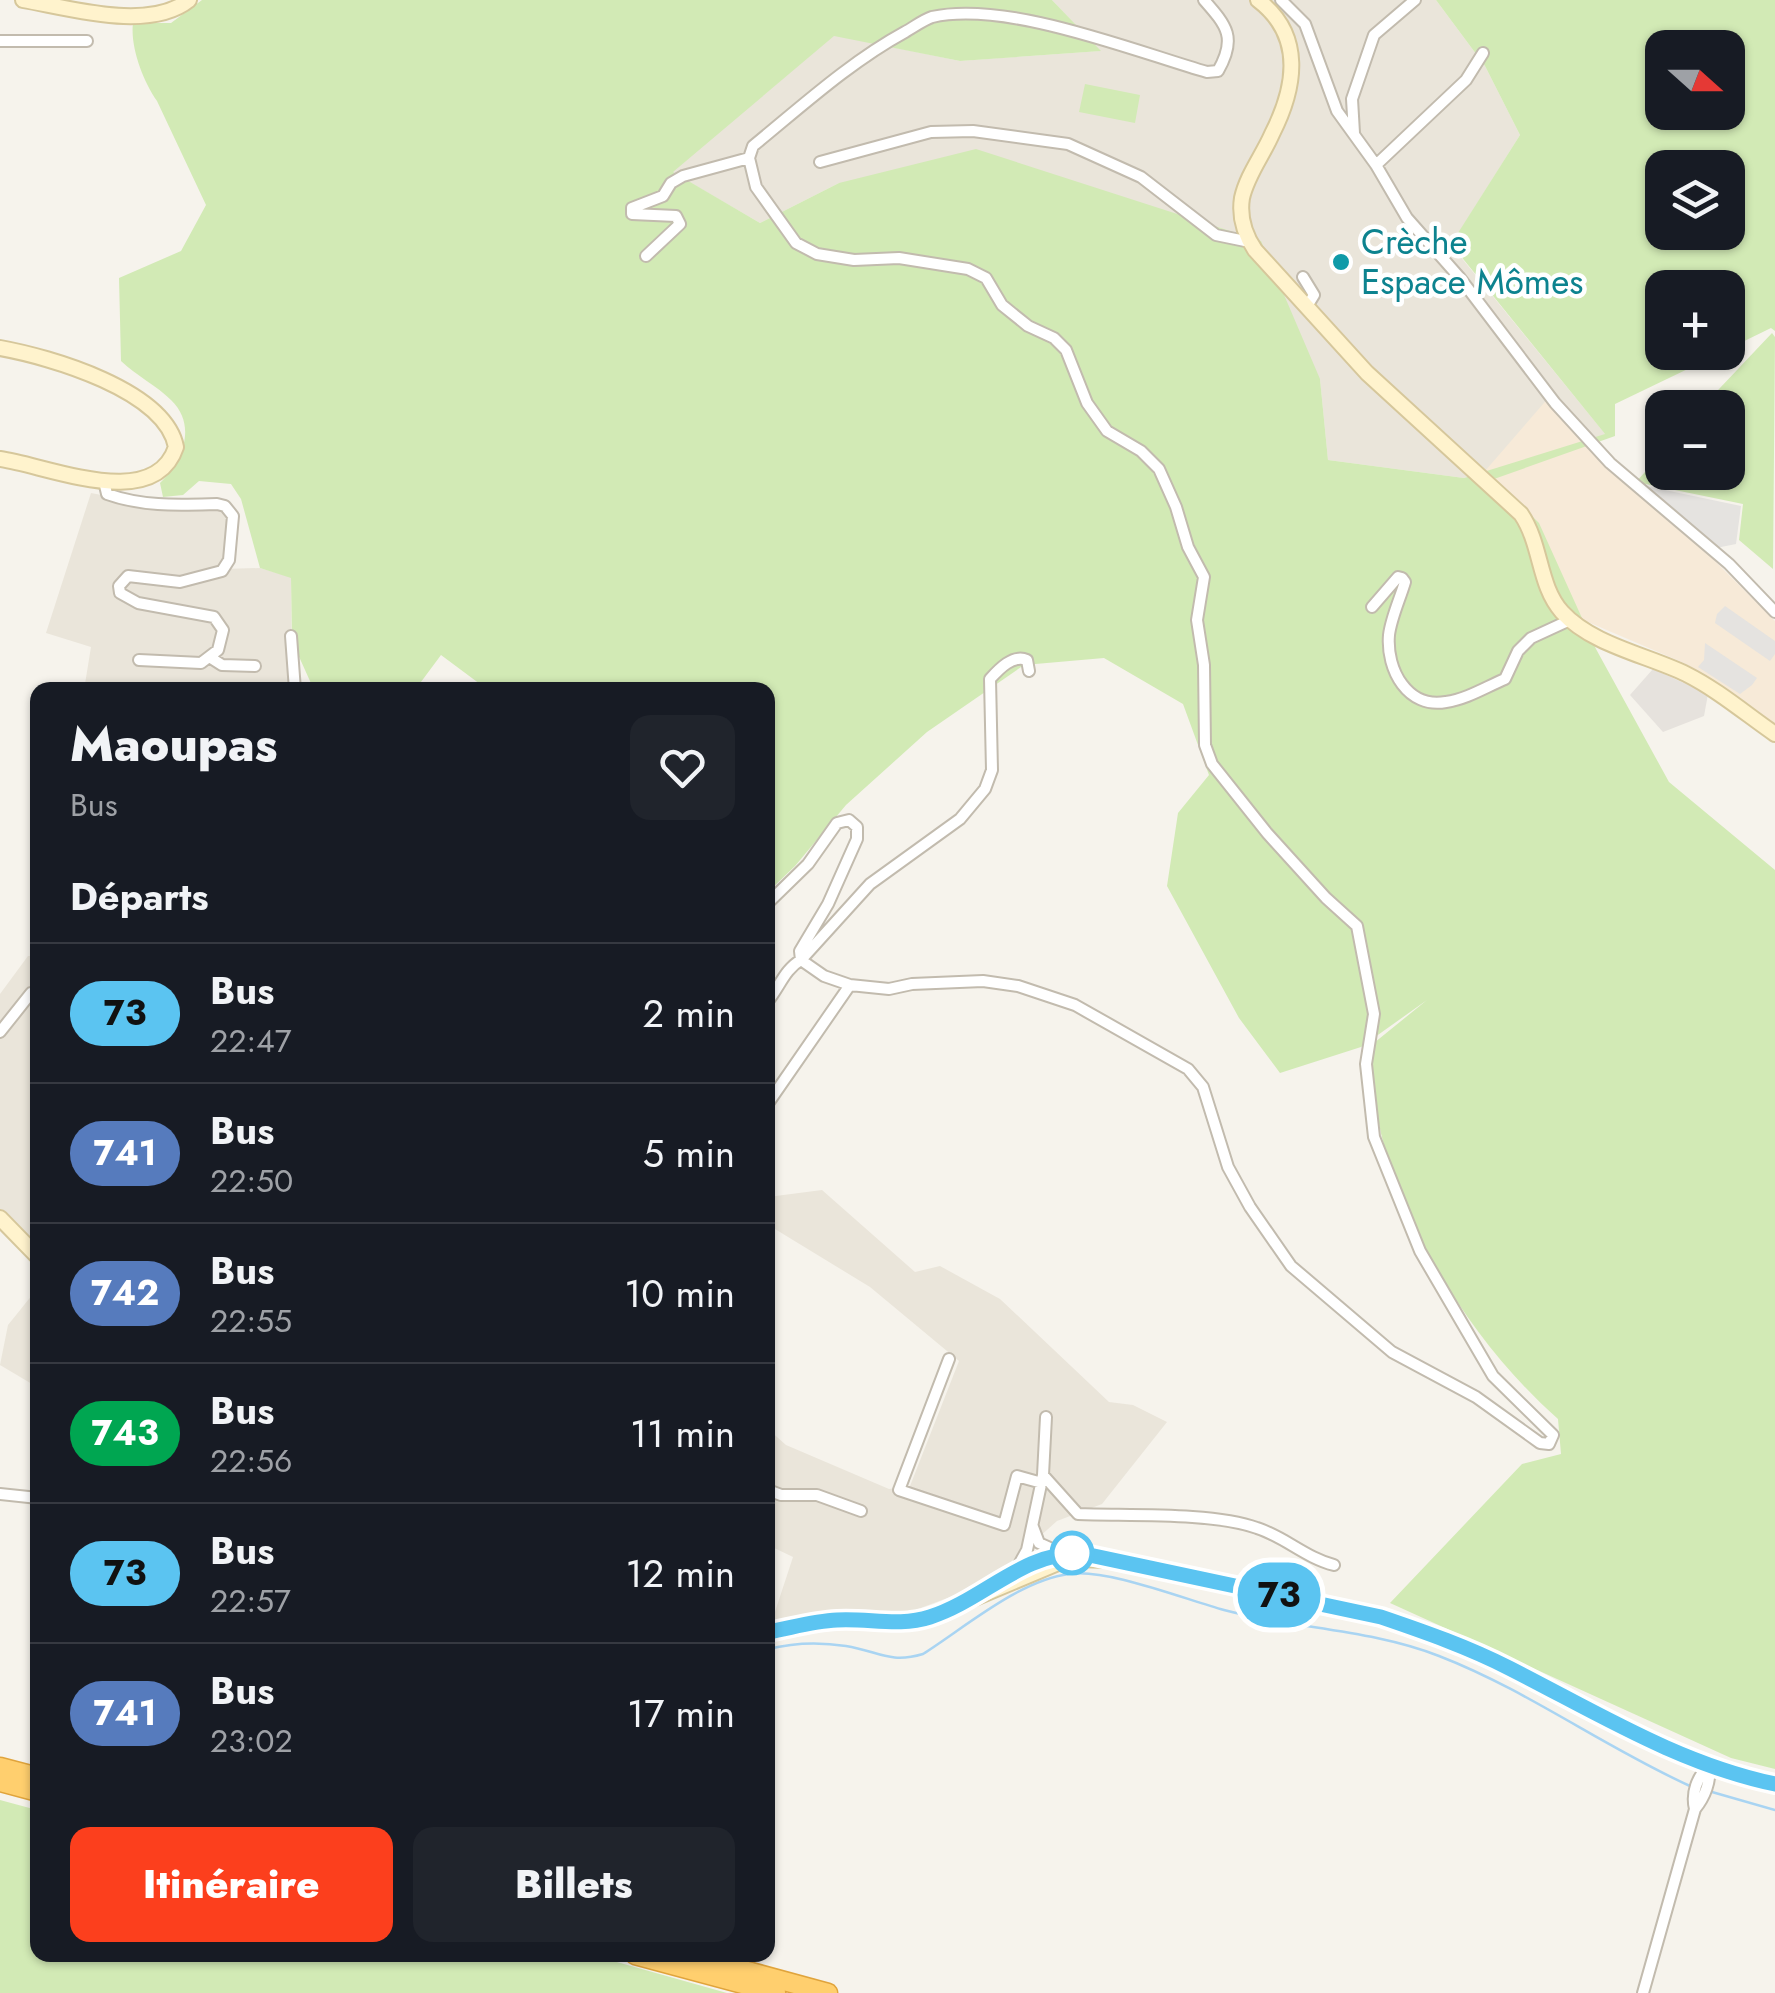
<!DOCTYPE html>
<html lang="fr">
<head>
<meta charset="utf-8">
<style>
	body { margin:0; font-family:Jost,sans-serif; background:#20242c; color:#f1f3f6; height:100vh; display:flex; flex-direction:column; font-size:38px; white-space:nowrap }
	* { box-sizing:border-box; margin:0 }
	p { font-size:32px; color:#9ea1a6 }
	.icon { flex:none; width:55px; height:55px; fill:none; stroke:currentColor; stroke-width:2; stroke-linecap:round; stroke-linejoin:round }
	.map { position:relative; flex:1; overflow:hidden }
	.side { position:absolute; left:30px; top:682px; width:745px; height:1280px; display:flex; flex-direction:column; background:#171b24; border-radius:20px; box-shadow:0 2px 8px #0004 }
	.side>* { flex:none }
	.badge { padding:0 20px; border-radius:32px; font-size:35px; line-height:65px }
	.needle { width:65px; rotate:111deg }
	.controls { position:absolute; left:1645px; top:30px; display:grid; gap:20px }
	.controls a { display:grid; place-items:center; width:100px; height:100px; border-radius:20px; background:#171b24; box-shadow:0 2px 8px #0004; font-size:50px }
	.map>.badge { position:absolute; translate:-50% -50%; box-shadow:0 0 0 5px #fff }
	h2 { padding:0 40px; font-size:38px; line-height:90px }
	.round { display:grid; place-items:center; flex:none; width:105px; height:105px; border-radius:20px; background:#20242c }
	.summary { display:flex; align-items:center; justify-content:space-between; height:170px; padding:0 40px }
	h1 { font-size:48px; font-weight:800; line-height:75px }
	.cta { display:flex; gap:20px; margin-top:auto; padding:20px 40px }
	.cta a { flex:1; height:115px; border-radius:20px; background:#fc3f1d; color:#fff; font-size:40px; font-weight:800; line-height:115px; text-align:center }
	.cta a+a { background:#20242c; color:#f1f3f6 }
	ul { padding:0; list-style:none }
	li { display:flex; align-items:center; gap:30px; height:140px; padding:0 40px; border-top:2px solid #363941 }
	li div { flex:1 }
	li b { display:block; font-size:38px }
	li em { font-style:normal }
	li .badge { min-width:110px; font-weight:700; text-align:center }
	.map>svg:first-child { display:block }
	.residential { fill:#eae5da }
	.commercial { fill:#f7ead8 }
	.industrial { fill:#e6e2dd }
	.green { fill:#d2eab5; fill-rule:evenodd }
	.parking { fill:#e5e3e0 }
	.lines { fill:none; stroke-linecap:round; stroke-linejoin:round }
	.stream { stroke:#a9d4f2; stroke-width:2.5 }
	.street-casing { stroke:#c2bbae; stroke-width:14 }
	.secondary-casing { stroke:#d6c79b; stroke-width:18 }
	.highway-casing { stroke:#e0a43c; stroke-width:21 }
	.street { stroke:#fff; stroke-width:10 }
	.secondary { stroke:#fff3cd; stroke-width:14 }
	.highway { stroke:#ffcf6e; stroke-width:18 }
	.line-casing { stroke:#fff; stroke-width:22 }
	.line { stroke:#5bc4f1; stroke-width:15 }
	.culture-dot { fill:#0f9aa8; stroke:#fff; stroke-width:4 }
	.stop-dot { fill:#fff; stroke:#5bc4f1; stroke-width:5 }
	.labels { text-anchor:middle; stroke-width:9; stroke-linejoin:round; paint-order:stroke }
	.culture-label { font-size:35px; fill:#0d838f; stroke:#fff; text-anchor:start }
</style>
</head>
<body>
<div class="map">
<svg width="1775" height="1993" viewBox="0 0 1775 1993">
	<rect width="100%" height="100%" fill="#f6f3ec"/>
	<path class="residential" d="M1052 0H1436L1485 66 1520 135 1451 245 1606 435 1464 478 1328 460 1320 379 839 183 760 223 672 172 834 35 960 61 1100 51Z
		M91 493 179 510 211 505 235 513 223 569 260 568 291 577 292 690H84L91 647 46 633Z
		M28 956H37V1265L0 1225V994Z
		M822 1190 915 1272 940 1266 1000 1299 1109 1402 1133 1405 1167 1422 1102 1504 1057 1521 1010 1563 974 1588 910 1612H844L771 1624 793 1557 768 1545V1429L786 1445 889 1489 910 1486 959 1361 870 1287 770 1226 768 1197Z
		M37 1289V1387L0 1365 8 1325Z"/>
	<path class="commercial" d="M1550 396 1775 621V725L1713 680 1684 663 1574 616 1485 471Z"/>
	<path class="industrial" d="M1653 669 1708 694 1704 716 1663 732 1630 695Z"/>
	<path class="green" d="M202 0H1052L1101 51 960 61 834 36 673 172 760 223 839 183 976 149 1261 241 1320 379 1328 460 1464 478 1605 434 1451 244 1520 135 1485 66 1436 0H1775V331L1771 328 1728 349V288H1662V352L1721 353 1615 404V436L1494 479 1539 523 1596 649 1669 782 1775 870V1769L1731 1758 1390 1603 1522 1464 1561 1454 1558 1419C1478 1348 1414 1248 1384 1145 1375 1113 1373 1079 1369 1047L1427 1000 1361 1047 1280 1073 1239 1018 1167 886 1178 813 1209 775 1183 704 1104 658 1024 665 927 732 846 805 795 866 768 892V690H488L441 655 415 690H314L292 641 291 578 260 568 241 499 231 484 199 481 183 495 163 497 160 483C182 462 198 426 171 400 157 386 137 376 121 361L119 278 181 251 206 205 157 101C143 81 130 47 133 23H171ZM1662 48H1728V112H1662ZM1662 168H1728V232H1662Z
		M1085 84 1140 95 1135 123 1079 112Z
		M1772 333 1775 337 1773 569 1739 540 1743 504 1636 482 1662 453V472H1728V408L1702 407Z
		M0 1800 37 1810 38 1955H592L727 1993H0Z"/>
	<path class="parking" d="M1641 485 1741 506 1736 544 1716 548Z
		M1725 606 1775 641V654L1770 661 1715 623 1717 614Z
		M1705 643 1757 678 1752 685 1740 694 1698 667 1704 660Z"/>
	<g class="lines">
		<path class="stream" d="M768 1649C792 1643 821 1642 846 1646 878 1651 889 1664 923 1654 964 1628 1020 1580 1069 1574 1106 1568 1184 1599 1224 1610 1295 1629 1370 1629 1439 1656 1527 1690 1604 1747 1690 1786
			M32 1752 38 1744
			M1712 1792 1775 1810"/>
		<defs>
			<path id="street" d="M1281 0 1305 24 1337 111 1376 165 1407 218 1460 278 1555 403 1610 463 1729 564 1775 612
				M0 41H87
				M1354 133 1352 99 1374 35 1415 0
				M820 162 931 132 973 131 1068 144 1141 177 1216 235 1250 242
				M1376 165 1466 80 1483 53
				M646 256 680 224 676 216 632 214V208L663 196 671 183 683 176 749 158
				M1303 277 1314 295 1306 308
				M104 481 107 494C144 507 179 505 217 504L225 506 233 516 229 560 222 571 180 582 128 576 119 586 120 593 138 603 214 617 223 630 218 650 201 663 139 660
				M1372 607 1398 577 1402 578 1405 582C1400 599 1391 618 1389 635 1386 670 1408 709 1446 702 1467 699 1486 687 1505 679L1518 651 1531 638 1570 620
				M291 636 295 690
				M211 658 222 665 255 666
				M768 903 808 864 837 823 849 820 857 827V839L828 904 800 951 801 960 824 976 850 985 889 989 912 984 983 981 1018 986 1075 1005 1188 1069 1203 1087 1228 1167 1250 1207 1291 1266 1392 1352 1476 1397 1540 1443 1549 1444 1553 1435 1493 1376 1420 1251 1374 1137 1366 1064 1374 1014 1357 926 1326 898 1267 833 1212 764 1205 745 1204 665 1197 620 1204 577 1188 547 1176 507 1159 469 1141 451 1107 431 1087 403 1066 350 1054 338 1028 326 1002 305 986 278 968 269 899 258 854 260 817 254 796 243 756 187 749 158 753 146C802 106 850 62 905 32 914 27 923 20 932 17 1007 0 1134 51 1207 72L1218 71C1237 38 1227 26 1204 0
				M768 1001C780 986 785 969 801 960L870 884 960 819 985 789 992 770 990 679C999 669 1013 654 1027 660L1029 671
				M0 1032 31 993
				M769 1102 850 985
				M949 1359 899 1490 1004 1525 1017 1476 1042 1483
				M1043 1475 1046 1417
				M768 1490 781 1495H817L861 1511
				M0 1494 38 1498
				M1033 1527 1039 1543 1061 1553
				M1016 1570 1027 1550 1043 1475 1078 1514C1128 1516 1212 1512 1257 1528 1285 1537 1306 1558 1334 1565
				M1695 1809C1691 1793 1697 1777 1709 1766
				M1643 1993 1695 1809C1705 1797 1711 1781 1709 1766"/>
			<path id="secondary" d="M23 0C70 8 149 32 189 0
				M1258 0C1304 35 1296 87 1272 134 1263 155 1247 175 1242 198 1239 217 1245 235 1255 250L1367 373 1521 514C1542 545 1538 585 1562 612 1592 645 1647 655 1686 674 1718 690 1746 714 1775 734
				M0 348C50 357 165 390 176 447 154 513 49 466 0 459
				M0 1218 38 1257
				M1013 1573 1041 1558 1072 1553
				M768 1632C791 1628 814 1621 838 1620 872 1618 897 1624 932 1616L1058 1563 1079 1559 1107 1560 1381 1617C1425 1631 1468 1647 1509 1668 1595 1712 1680 1764 1775 1784"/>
			<path id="highway" d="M0 1767 38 1777
				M0 1782 38 1792
				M635 1955 776 1993
				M689 1955 828 1993"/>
		</defs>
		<use href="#street" class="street-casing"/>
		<use href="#secondary" class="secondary-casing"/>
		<use href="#highway" class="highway-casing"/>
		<use href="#street" class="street"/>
		<use href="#secondary" class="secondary"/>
		<use href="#highway" class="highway"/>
	</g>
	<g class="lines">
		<defs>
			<path id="line" d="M768 1632C791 1628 813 1621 837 1620 869 1618 899 1627 930 1617 983 1600 1022 1553 1080 1553L1381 1617C1425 1632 1468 1647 1509 1668 1596 1712 1679 1764 1775 1784"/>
		</defs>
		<use href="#line" class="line-casing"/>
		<use href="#line" class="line"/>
	</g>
	<circle class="culture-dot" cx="1341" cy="262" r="10"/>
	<circle class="stop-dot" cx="1072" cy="1553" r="20"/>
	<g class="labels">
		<g class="culture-label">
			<text x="1361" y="254">Crèche<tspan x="1361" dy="40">Espace Mômes</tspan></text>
		</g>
	</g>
</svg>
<div class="controls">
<a><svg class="needle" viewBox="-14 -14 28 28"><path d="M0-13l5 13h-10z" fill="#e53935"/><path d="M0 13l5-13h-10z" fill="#9ea1a6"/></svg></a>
<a><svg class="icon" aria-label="layers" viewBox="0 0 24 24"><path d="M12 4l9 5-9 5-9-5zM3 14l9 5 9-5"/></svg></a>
<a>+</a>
<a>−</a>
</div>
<b class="badge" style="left:1279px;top:1595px;background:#5bc4f1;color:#111">73</b>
<section class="side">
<div class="summary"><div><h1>Maoupas</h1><p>Bus</p></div><a class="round"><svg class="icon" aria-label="heart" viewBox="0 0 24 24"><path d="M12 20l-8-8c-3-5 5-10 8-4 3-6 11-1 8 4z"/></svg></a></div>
<h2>Départs</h2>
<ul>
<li><span class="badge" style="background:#5bc4f1;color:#111">73</span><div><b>Bus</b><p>22:47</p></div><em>2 min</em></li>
<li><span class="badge" style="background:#567bbd;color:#fff">741</span><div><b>Bus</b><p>22:50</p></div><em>5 min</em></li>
<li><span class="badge" style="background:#567bbd;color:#fff">742</span><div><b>Bus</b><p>22:55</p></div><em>10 min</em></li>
<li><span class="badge" style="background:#00a651;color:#fff">743</span><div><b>Bus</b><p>22:56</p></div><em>11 min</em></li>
<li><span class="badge" style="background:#5bc4f1;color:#111">73</span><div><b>Bus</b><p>22:57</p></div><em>12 min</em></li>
<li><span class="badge" style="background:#567bbd;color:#fff">741</span><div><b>Bus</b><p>23:02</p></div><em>17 min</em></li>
</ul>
<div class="cta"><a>Itinéraire</a><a>Billets</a></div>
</section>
</div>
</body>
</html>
